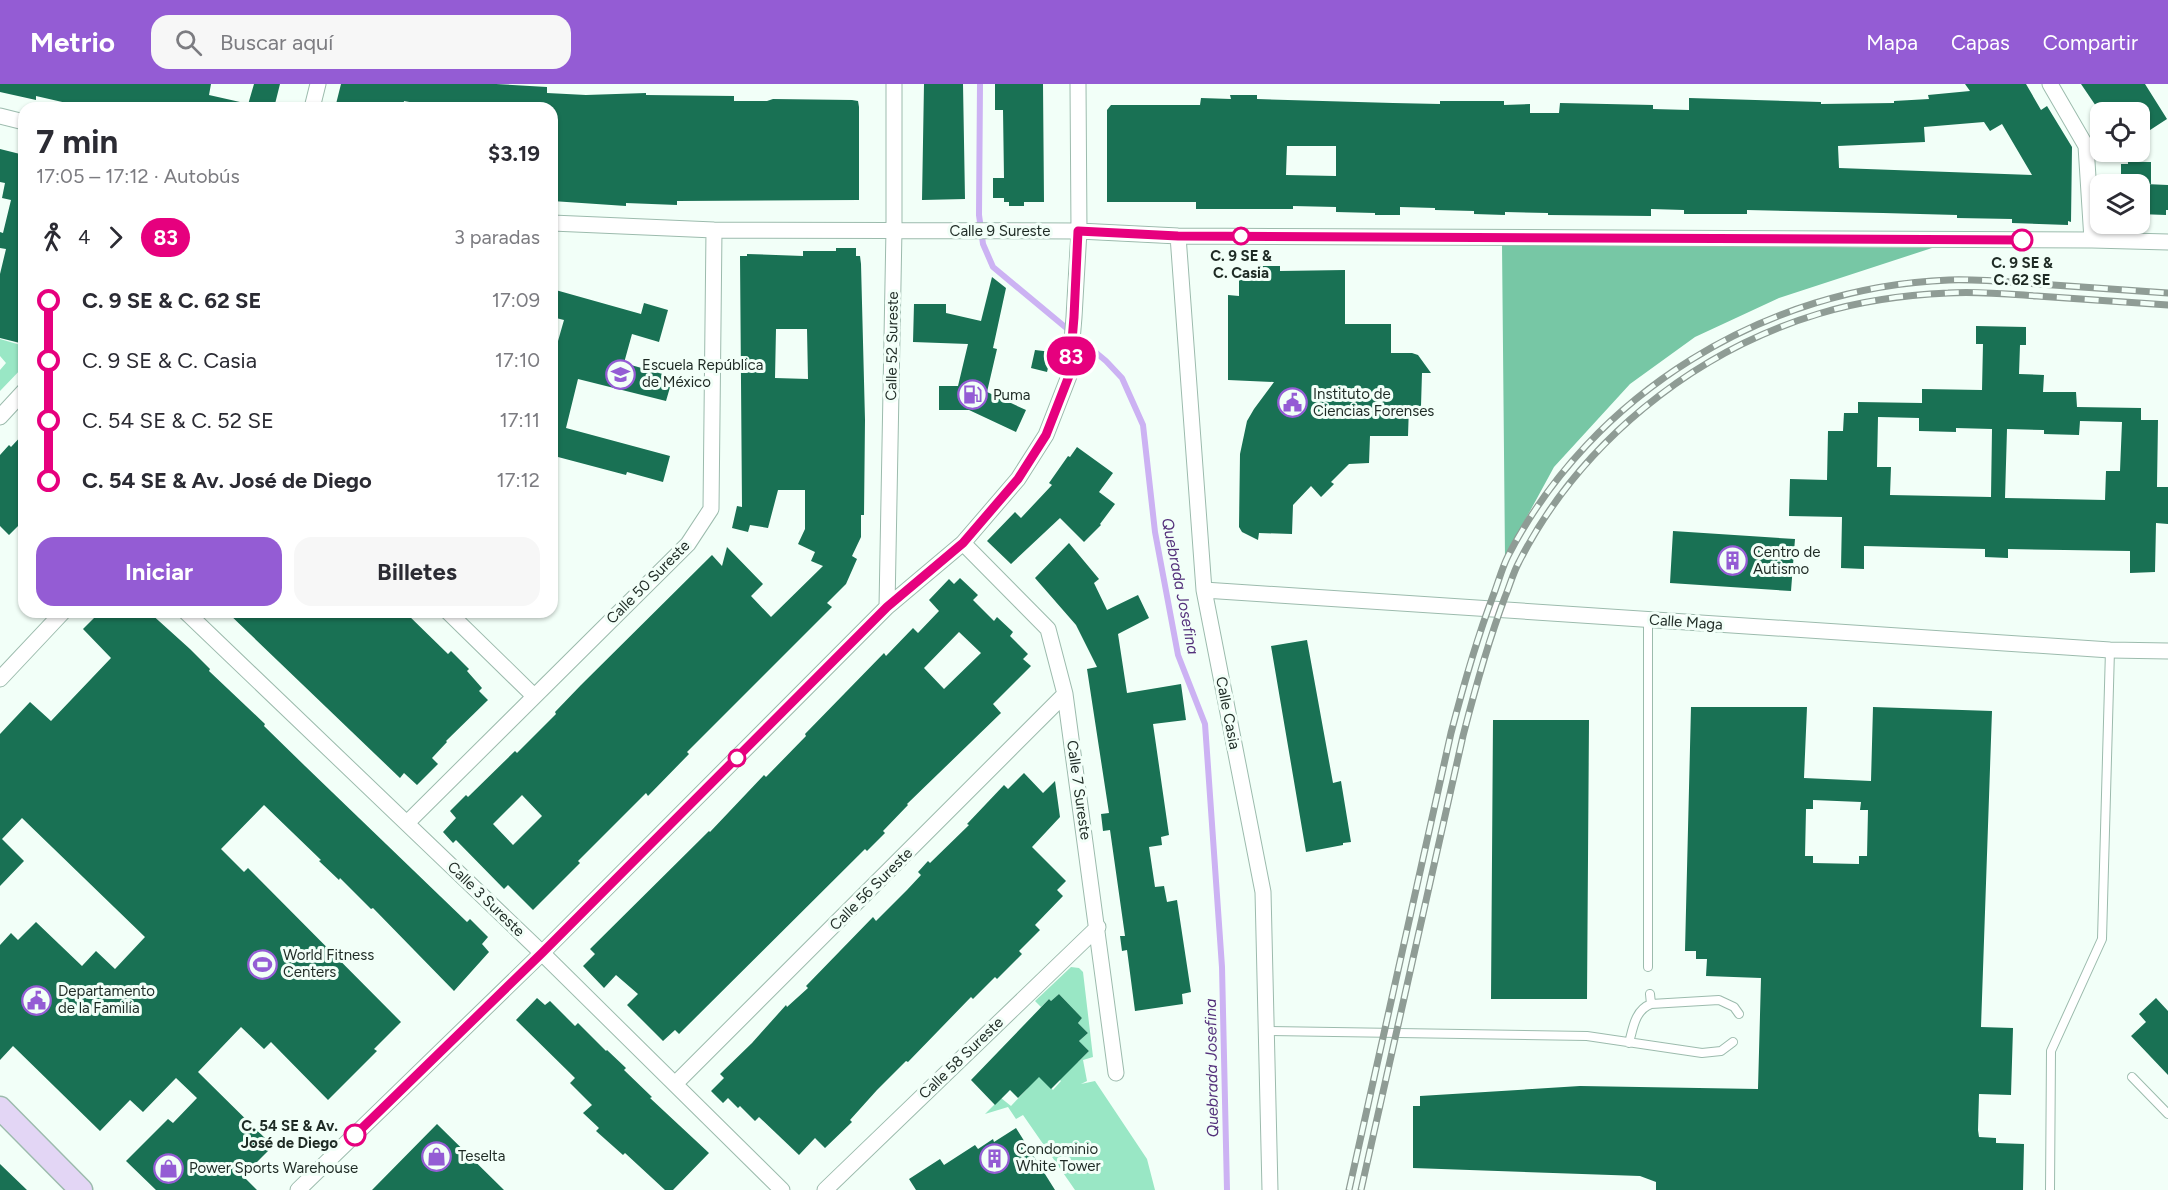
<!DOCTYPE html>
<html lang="es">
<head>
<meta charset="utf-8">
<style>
	body { margin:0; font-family:Figtree,sans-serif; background:#f7f7f7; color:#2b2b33; height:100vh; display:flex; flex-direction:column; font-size:22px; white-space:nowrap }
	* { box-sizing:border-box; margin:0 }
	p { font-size:20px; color:#7c7c81 }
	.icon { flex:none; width:33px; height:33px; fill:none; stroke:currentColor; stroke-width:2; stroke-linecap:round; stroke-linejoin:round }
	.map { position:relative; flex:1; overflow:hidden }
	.sheet { position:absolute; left:18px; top:18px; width:540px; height:516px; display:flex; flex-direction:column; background:#fff; border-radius:18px; box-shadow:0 2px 4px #0004 }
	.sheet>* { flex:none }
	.badge { padding:0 12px; border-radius:20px; font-size:21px; line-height:39px }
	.fabs { position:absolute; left:2090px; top:18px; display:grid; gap:12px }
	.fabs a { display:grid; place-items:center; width:60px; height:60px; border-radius:12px; background:#fff; box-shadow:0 2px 4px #0004; font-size:30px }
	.map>.badge { position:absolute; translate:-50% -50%; box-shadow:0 0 0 3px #fff }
	.legs { display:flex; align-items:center; gap:9px; height:66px; padding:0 18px; font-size:20px }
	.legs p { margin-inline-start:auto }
	.head { display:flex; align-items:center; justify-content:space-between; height:102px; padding:0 18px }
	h1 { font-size:33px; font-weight:700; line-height:45px }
	.button { display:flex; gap:12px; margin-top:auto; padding:12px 18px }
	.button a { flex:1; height:69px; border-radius:18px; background:#945cd4; color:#fff; font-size:24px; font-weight:700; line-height:69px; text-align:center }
	.button a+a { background:#f7f7f7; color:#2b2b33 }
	ul { padding:0 18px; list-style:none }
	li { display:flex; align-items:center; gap:21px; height:60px; font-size:22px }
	li i { display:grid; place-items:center; width:9px; height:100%; margin:0 8px; background:currentColor }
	li i::after { content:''; width:15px; height:15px; margin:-8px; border:4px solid; border-radius:50%; background:#fff }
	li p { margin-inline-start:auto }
	li:first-child i { background:linear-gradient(#0000 50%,currentColor 0) }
	li:last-child i { background:linear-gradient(currentColor 50%,#0000 0) }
	header { display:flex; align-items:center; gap:36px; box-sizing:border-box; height:84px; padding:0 30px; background:#945cd4; color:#fff }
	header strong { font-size:28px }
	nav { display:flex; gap:33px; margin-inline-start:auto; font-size:21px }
	.search { width:420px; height:54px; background:#f7f7f7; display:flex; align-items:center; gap:15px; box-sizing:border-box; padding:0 21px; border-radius:18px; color:#7c7c81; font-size:22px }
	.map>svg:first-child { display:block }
	.green { fill:#99e7c5 }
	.forest { fill:#77c7a5 }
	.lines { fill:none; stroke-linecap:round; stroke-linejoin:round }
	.stream { stroke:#ccb2f3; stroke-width:6 }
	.building { fill:#197154; fill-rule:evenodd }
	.lane-casing { stroke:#9cbbad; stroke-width:10 }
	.street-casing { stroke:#9cbbad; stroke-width:17 }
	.secondary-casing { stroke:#9cbbad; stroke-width:25 }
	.lane { stroke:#fff; stroke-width:8 }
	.street { stroke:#fff; stroke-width:15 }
	.secondary { stroke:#e3d6f5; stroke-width:22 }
	.rail-casing { stroke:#8f9c95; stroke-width:7 }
	.rail { stroke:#f2fff8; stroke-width:4.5; stroke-dasharray:14; stroke-linecap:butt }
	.line-1-casing { stroke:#fff; stroke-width:14 }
	.line-1 { stroke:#e6007e; stroke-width:9 }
	.stop-1-dot { fill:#fff; stroke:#e6007e; stroke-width:3 }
	.labels { text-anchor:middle; stroke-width:6; stroke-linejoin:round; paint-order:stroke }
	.street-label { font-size:15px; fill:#1e2a24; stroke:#f2fff8 }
	.stop-label { font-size:15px; font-weight:bold; fill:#1e2a24; stroke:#f2fff8 }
	.poi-label { font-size:15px; fill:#1e2a24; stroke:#f2fff8; text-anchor:start }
	.water-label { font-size:16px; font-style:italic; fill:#54317b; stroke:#f2fff8 }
</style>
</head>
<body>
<header>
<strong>Metrio</strong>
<div class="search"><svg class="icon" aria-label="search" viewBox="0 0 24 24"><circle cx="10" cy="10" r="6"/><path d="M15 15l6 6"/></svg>Buscar aquí</div>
<nav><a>Mapa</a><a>Capas</a><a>Compartir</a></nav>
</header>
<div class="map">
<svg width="2168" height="1106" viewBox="0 0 2168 1106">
	<rect width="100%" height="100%" fill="#f2fff8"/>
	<path class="green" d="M0 255 24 262V282L0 307V286L6 279 0 272Z
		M1071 883 1079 884 1083 888 1093 973 1083 976 1087 997 1081 1000 1095 997 1147 1075 1155 1106H1075L1023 1031 1016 1035 1008 1023 985 1030 1001 1014 1011 1022 1027 1005 1032 985 1053 1006 1061 997 1048 984 1078 978 1089 967 1079 957 1088 949 1078 939 1082 934 1059 910 1051 917 1049 915 1041 923 1035 917Z"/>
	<path class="forest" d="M1502 160 1932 164 1779 214 1695 253 1630 300 1554 383 1505 473Z"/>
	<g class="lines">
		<path class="stream" d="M980 0 979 131 983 160 993 183 1106 277 1122 294 1143 341 1155 448 1178 571 1205 640 1222 883 1227 1106"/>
	</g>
	<path class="building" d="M0 0H211L209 11 240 18 239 24H70L71 20 36 12V16L0 8Z
		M254 0H280L274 24H247Z
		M341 0H496L547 3V9L586 11 646 9V11L734 12V17H767L773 15 852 16 858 17 859 23V116L677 117V121L626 119V122L552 117V24H441L404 17 403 24H352L336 20Z
		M924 0H963L965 115 922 116Z
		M995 0H1043L1044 118H1024V122H1009V118H1004V114H993V94H1004L1003 26H995Z
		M1965 0H2026L2041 26 2047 22 2072 63 2071 138 2068 137V141L2012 139V135L1957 134V131L1883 129 1747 126V130H1684V126L1651 125V132L1548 131V129L1505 128V131L1474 130V127L1435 126V124L1400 123V131H1375V129L1336 128V123L1293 122V125H1196V118H1107V26L1111 21H1200L1201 14 1231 15 1230 11H1257V15L1393 19 1440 20V17H1504V21L1530 20V29H1559L1560 19 1653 21V25L1689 26V14L1821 18V20L1894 19V17L1929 15 1928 11 1970 7ZM1984 38 1990 47 2002 40 2032 91 1839 84 1838 62 1925 58 1924 43ZM1287 62H1336V92L1286 91Z
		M2081 0H2145L2167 35 2147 48 2139 36V28H2100Z
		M0 65 24 71V260L0 254V190L6 165 0 164V148L3 149 11 116 2 114 5 99 0 98Z
		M2128 78H2151V100H2145L2168 101V126H2166V131L2139 130V100H2121V80H2128Z
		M836 164H856V172H860L861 180 865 336 864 431H861V453L852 472 857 475 846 500 827 519 832 523 687 668 689 670 648 712 646 709 578 777 580 779 533 826 508 801 504 805 456 756 453 759 443 748 456 734 450 727 466 711 468 713 515 667 517 669 556 630 555 628 581 601 712 471 722 482 727 463 763 500 751 512 771 533 823 482 811 477 815 468 798 460 805 445V406H778L768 444 750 441 748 448 732 444 737 422 742 423 740 172H747V170L803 172V167H836ZM776 245H807L808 295 775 294ZM522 711 542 732 513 761 493 740Z
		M1260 182H1280V187L1345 186V240H1391V269H1412L1418 271 1431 289H1422L1421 322H1409L1408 352H1370L1369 379 1349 380 1331 398 1334 400 1321 413 1311 402 1293 421 1292 450 1259 449 1258 456 1242 448 1239 443 1240 370 1247 337 1254 325 1274 298 1228 296V211L1239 212V188H1260Z
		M992 193 1006 204 993 264 997 265 987 308 1026 326 1016 348 969 326H939V302H958L968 260 913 258 914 220H946V229L981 237Z
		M552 205 641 230 644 219 668 226 659 258 632 250 624 279 673 293 666 317 578 295 566 344 670 372 663 398 627 388 626 391 558 373 557 376 552 375V278L564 236 552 233Z
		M1976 242 2026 243V261H2020L2019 290 2044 291 2043 308H2076L2077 323 2141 324V336H2158L2157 403H2168V440L2156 439 2155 488 2130 489V467L2008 465V474L1985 473V465L1864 462V485L1841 484 1842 433 1789 432 1790 395 1827 396 1828 347H1843L1844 329H1858V318L1922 319V305L1982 306 1983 260H1976ZM1878 333 1919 334V347L1956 348V344L1992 345 1991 413 1890 411 1891 383H1877ZM2080 337 2122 338 2120 387H2106L2105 416 2005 414 2007 345 2044 346V350L2079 351Z
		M1035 266 1052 268 1047 288 1031 284Z
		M24 349V436L9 451 0 442V371L9 361 11 363Z
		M1077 363 1113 389 1099 408 1115 420 1100 440 1101 441 1084 458 1060 434 1011 480 987 457 1015 428 1021 434 1052 401 1049 399 1068 372 1070 373Z
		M1673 447 1795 455 1791 507 1670 499Z
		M1069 459 1099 495 1094 499 1107 526 1138 511 1149 534 1118 550 1127 609 1181 600 1186 636 1153 640 1169 751 1161 753 1162 761 1149 763 1155 803 1164 802 1167 818 1177 816 1191 908 1182 910 1183 920 1135 927 1127 866 1122 867 1120 852H1125L1110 746 1103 747 1101 730 1109 729 1087 585 1097 583 1076 541 1035 494Z
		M960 494 978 511 973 516 994 537 997 533 1013 548 1010 552 1028 570 1023 575 1031 582 993 620 1001 629 907 720 908 721 883 747 885 749 867 767 865 765 679 950 675 946 663 957 627 921 638 910 616 891 604 904 583 882 595 870 590 865 709 747 710 748 764 691 766 693 806 652 805 650 884 569 886 572 913 544 918 549 939 527 929 516 949 495 954 500ZM959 548 981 569 944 605 924 584Z
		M100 528H149L190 565 210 585 209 587 265 640 264 642 305 682 467 838 470 835 488 853 482 860 489 868 454 907 373 824 371 825 340 794 339 796 319 777 321 776 264 721 221 765 244 788 248 784 401 938 374 965 377 967 328 1016 271 958 264 965 241 943 198 988 273 1062 243 1092 257 1106H156L126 1077 168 1035 173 1039 197 1014 176 994 143 1028 130 1016 100 1047 13 962 0 976V861L11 849 18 856 36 838 82 882 96 867 115 885 145 853 22 734 2 755 24 777 0 802V650L30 618 51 637 111 574 83 545Z
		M227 528H405L448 570 451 567 469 585 467 587 482 604 479 607 488 616 446 657 447 658 432 674 438 680 417 701 404 689 400 694Z
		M1307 556 1333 699 1341 697 1351 758 1343 759V761L1306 768 1271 562Z
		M1691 623H1807L1804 694 1871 697 1873 623 1992 627 1981 943 2013 944 2011 1011 1979 1010 1978 1046 1979 1053 1996 1054V1059L2024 1060 2023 1106H1656V1098L1640 1092 1413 1084V1022H1420V1012L1580 1002 1758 1005 1761 894 1706 892 1707 875H1696V867H1685ZM1813 716 1861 718 1860 726H1868L1867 772H1859V780L1813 779V772H1805L1806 725H1813Z
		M1493 636H1589L1587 915H1491Z
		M1024 689 1043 709 1055 697 1060 733 1032 763 1066 797 1057 806 1063 812 1035 841 1040 846 1019 867 1022 870 997 895 995 893 973 915 971 913 908 978 906 977 877 1006 850 1036 852 1038 825 1064 815 1054 799 1071 759 1033 755 1037 740 1022 738 1024 728 1014 723 1019 711 1007 724 994 720 990 752 959 786 921 787 923 808 904 806 902 873 833 876 837 907 806 921 791 918 788 928 777 930 779 969 741 967 740 1004 701 1008 705Z
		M1059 910 1082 934 1078 939 1088 949 1079 957 1089 967 1051 1005 1039 993 1018 1014 1010 1006 995 1021 971 996 1049 915 1051 917Z
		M537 914 545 921 550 917 575 942 578 939 606 967 607 966 626 984 624 986 652 1013 650 1014 709 1069 673 1106H665L625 1069 623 1071 596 1047 599 1044 583 1029 592 1021 570 999 575 994 516 936Z
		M2156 914 2168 927V991L2131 952 2146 938 2139 930Z
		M437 1040 504 1106H372Z
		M1016 1044 1055 1106H916L909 1095 940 1075 944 1081 975 1061 978 1065 993 1055 994 1058Z
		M0 1080 27 1106H0Z"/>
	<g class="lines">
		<defs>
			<path id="lane" d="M1648 883V536
				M1650 910 1651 920
				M1267 947 1587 952 1702 969 1721 967 1733 958
				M1629 959C1633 944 1635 926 1651 920L1719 916 1734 923 1739 930
				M2132 993 2168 1030
				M2050 1106 2051 967 2102 855 2110 566"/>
			<path id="street" d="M2050 0 2086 62 2092 156
				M312 24 318 0
				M0 32 24 38
				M552 139 714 146 1079 147 1178 152 2092 156 2168 158
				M1178 152 1204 506 1263 808 1270 1106
				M0 333 24 307
				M963 459 1048 545 1065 610 1116 989
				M1204 506 2110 566 2168 567
				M887 523 894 145V0
				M186 528 542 869 782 1106
				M448 528 534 612
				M0 595 63 528
				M407 739 688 460 711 425 714 146
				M676 999 1065 610
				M298 1106 542 869 887 523 963 459 1018 395 1046 351 1069 292 1074 233 1079 147 1078 0
				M825 1106 1098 843"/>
			<path id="secondary" d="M0 1024 81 1106"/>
		</defs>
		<use href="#lane" class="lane-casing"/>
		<use href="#street" class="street-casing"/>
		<use href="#secondary" class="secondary-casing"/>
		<use href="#lane" class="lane"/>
		<use href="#street" class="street"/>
		<use href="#secondary" class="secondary"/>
		<defs>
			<path id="rail" d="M1349 1106 1451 649C1463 603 1476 557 1493 512 1498 499 1502 484 1508 472 1592 309 1766 203 1949 196 1979 195 2010 198 2039 200 2082 203 2125 206 2168 209
				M1361 1106 1463 652C1475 605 1488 558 1505 513 1510 501 1513 489 1519 478 1579 360 1692 268 1818 230 1860 217 1904 211 1948 209 1977 207 2008 210 2037 212 2081 215 2124 218 2168 221"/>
		</defs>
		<use href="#rail" class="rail-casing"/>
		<use href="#rail" class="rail"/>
	</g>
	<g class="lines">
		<defs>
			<path id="line-1" d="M355 1051 542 869 887 523 963 459 1018 395 1046 351 1069 292 1074 233 1078 147 1178 152 2022 156"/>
		</defs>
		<use href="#line-1" class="line-1-casing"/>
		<use href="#line-1" class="line-1"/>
	</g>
	<defs>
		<symbol id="school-ring" viewBox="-11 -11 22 22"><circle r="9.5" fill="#f2fff8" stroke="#945cd4" stroke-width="1.5"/><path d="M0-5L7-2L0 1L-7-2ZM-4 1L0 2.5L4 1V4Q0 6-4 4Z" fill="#945cd4"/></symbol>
		<symbol id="fuel-ring" viewBox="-11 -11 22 22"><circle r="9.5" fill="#f2fff8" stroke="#945cd4" stroke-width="1.5"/><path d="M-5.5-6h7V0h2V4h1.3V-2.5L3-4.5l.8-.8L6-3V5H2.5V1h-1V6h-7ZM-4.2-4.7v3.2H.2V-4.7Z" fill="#945cd4"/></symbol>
		<symbol id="civic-ring" viewBox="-11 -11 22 22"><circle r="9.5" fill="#f2fff8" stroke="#945cd4" stroke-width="1.5"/><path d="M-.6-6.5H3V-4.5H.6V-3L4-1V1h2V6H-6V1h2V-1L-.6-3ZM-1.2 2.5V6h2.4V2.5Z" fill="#945cd4"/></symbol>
		<symbol id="building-ring" viewBox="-11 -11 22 22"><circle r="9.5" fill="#f2fff8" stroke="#945cd4" stroke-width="1.5"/><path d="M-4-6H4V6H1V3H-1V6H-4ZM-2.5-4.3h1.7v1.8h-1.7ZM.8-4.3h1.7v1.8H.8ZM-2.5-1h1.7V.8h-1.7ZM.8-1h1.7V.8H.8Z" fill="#945cd4"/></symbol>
		<symbol id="stadium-ring" viewBox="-11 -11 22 22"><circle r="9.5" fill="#f2fff8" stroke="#945cd4" stroke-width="1.5"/><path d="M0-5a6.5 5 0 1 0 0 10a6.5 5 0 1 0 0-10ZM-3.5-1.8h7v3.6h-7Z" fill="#945cd4"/></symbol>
		<symbol id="shop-ring" viewBox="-11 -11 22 22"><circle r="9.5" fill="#f2fff8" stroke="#945cd4" stroke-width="1.5"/><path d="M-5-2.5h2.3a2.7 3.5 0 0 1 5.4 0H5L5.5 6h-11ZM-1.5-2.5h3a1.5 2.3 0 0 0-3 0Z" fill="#945cd4"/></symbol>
	</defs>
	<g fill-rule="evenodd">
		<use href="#school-ring" x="604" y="274" width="33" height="33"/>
		<use href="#fuel-ring" x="956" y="294" width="33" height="33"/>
		<use href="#civic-ring" x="1276" y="302" width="33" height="33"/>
		<use href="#building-ring" x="1716" y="460" width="33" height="33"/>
		<use href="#stadium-ring" x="246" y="864" width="33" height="33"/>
		<use href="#civic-ring" x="20" y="900" width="33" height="33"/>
		<use href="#shop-ring" x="420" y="1056" width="33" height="33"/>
		<use href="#building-ring" x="978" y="1058" width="33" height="33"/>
		<use href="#shop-ring" x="152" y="1068" width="33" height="33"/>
	</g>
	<g class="stop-1-dot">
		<circle cx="1241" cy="152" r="8"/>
		<circle cx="2022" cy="156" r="10"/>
		<circle cx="737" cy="674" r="8"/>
		<circle cx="355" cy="1051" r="10"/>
	</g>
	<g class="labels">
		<g class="street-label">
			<text x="1000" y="152">Calle 9 Sureste</text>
			<text transform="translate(892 262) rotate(-89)" y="5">Calle 52 Sureste</text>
			<text transform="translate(648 498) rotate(-45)" y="5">Calle 50 Sureste</text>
			<text transform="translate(1686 538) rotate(4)" y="5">Calle Maga</text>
			<text transform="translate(1228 629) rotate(79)" y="5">Calle Casia</text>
			<text transform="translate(1079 706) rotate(82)" y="5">Calle 7 Sureste</text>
			<text transform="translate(871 805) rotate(-45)" y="5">Calle 56 Sureste</text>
			<text transform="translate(486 815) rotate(44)" y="5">Calle 3 Sureste</text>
			<text transform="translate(961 974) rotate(-44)" y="5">Calle 58 Sureste</text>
		</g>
		<g class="stop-label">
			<text x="1241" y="177">C. 9 SE &amp;<tspan x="1241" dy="17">C. Casia</tspan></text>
			<text x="2022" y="184">C. 9 SE &amp;<tspan x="2022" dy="17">C. 62 SE</tspan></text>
			<text x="338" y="1047" text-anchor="end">C. 54 SE &amp; Av.<tspan x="338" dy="17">José de Diego</tspan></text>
		</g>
		<g class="poi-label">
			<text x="642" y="286">Escuela República<tspan x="642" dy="17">de México</tspan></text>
			<text x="1313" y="315">Instituto de<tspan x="1313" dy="17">Ciencias Forenses</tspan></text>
			<text x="993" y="316">Puma</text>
			<text x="1753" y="473">Centro de<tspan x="1753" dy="17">Autismo</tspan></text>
			<text x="283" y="876">World Fitness<tspan x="283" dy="17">Centers</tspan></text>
			<text x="58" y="912">Departamento<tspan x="58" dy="17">de la Familia</tspan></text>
			<text x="1016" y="1070">Condominio<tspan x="1016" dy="17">White Tower</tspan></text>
			<text x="458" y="1077">Teselta</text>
			<text x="189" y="1089">Power Sports Warehouse</text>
		</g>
		<g class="water-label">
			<text transform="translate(1181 502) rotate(79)" y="6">Quebrada Josefina</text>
			<text transform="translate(1211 984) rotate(-91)" y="6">Quebrada Josefina</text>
		</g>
	</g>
</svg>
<div class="fabs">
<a><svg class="icon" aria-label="locate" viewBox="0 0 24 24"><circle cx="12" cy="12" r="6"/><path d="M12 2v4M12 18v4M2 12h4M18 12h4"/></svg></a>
<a><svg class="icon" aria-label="layers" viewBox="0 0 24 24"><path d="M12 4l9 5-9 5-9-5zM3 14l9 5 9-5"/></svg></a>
</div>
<b class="badge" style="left:1071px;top:272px;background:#e6007e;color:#fff">83</b>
<section class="sheet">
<div class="head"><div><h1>7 min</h1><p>17:05 – 17:12 · Autobús</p></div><b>$3.19</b></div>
<div class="legs"><svg class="icon" aria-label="walk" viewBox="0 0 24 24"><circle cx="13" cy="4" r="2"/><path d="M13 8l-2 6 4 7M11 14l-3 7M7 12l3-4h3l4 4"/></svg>4<svg class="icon" aria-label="forward" viewBox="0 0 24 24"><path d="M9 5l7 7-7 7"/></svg><b class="badge" style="background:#e6007e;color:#fff">83</b><p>3 paradas</p></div>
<ul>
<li><i style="color:#e6007e"></i><b>C. 9 SE &amp; C. 62 SE</b><p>17:09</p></li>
<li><i style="color:#e6007e"></i><span>C. 9 SE &amp; C. Casia</span><p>17:10</p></li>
<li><i style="color:#e6007e"></i><span>C. 54 SE &amp; C. 52 SE</span><p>17:11</p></li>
<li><i style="color:#e6007e"></i><b>C. 54 SE &amp; Av. José de Diego</b><p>17:12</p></li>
</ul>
<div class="button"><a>Iniciar</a><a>Billetes</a></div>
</section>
</div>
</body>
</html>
